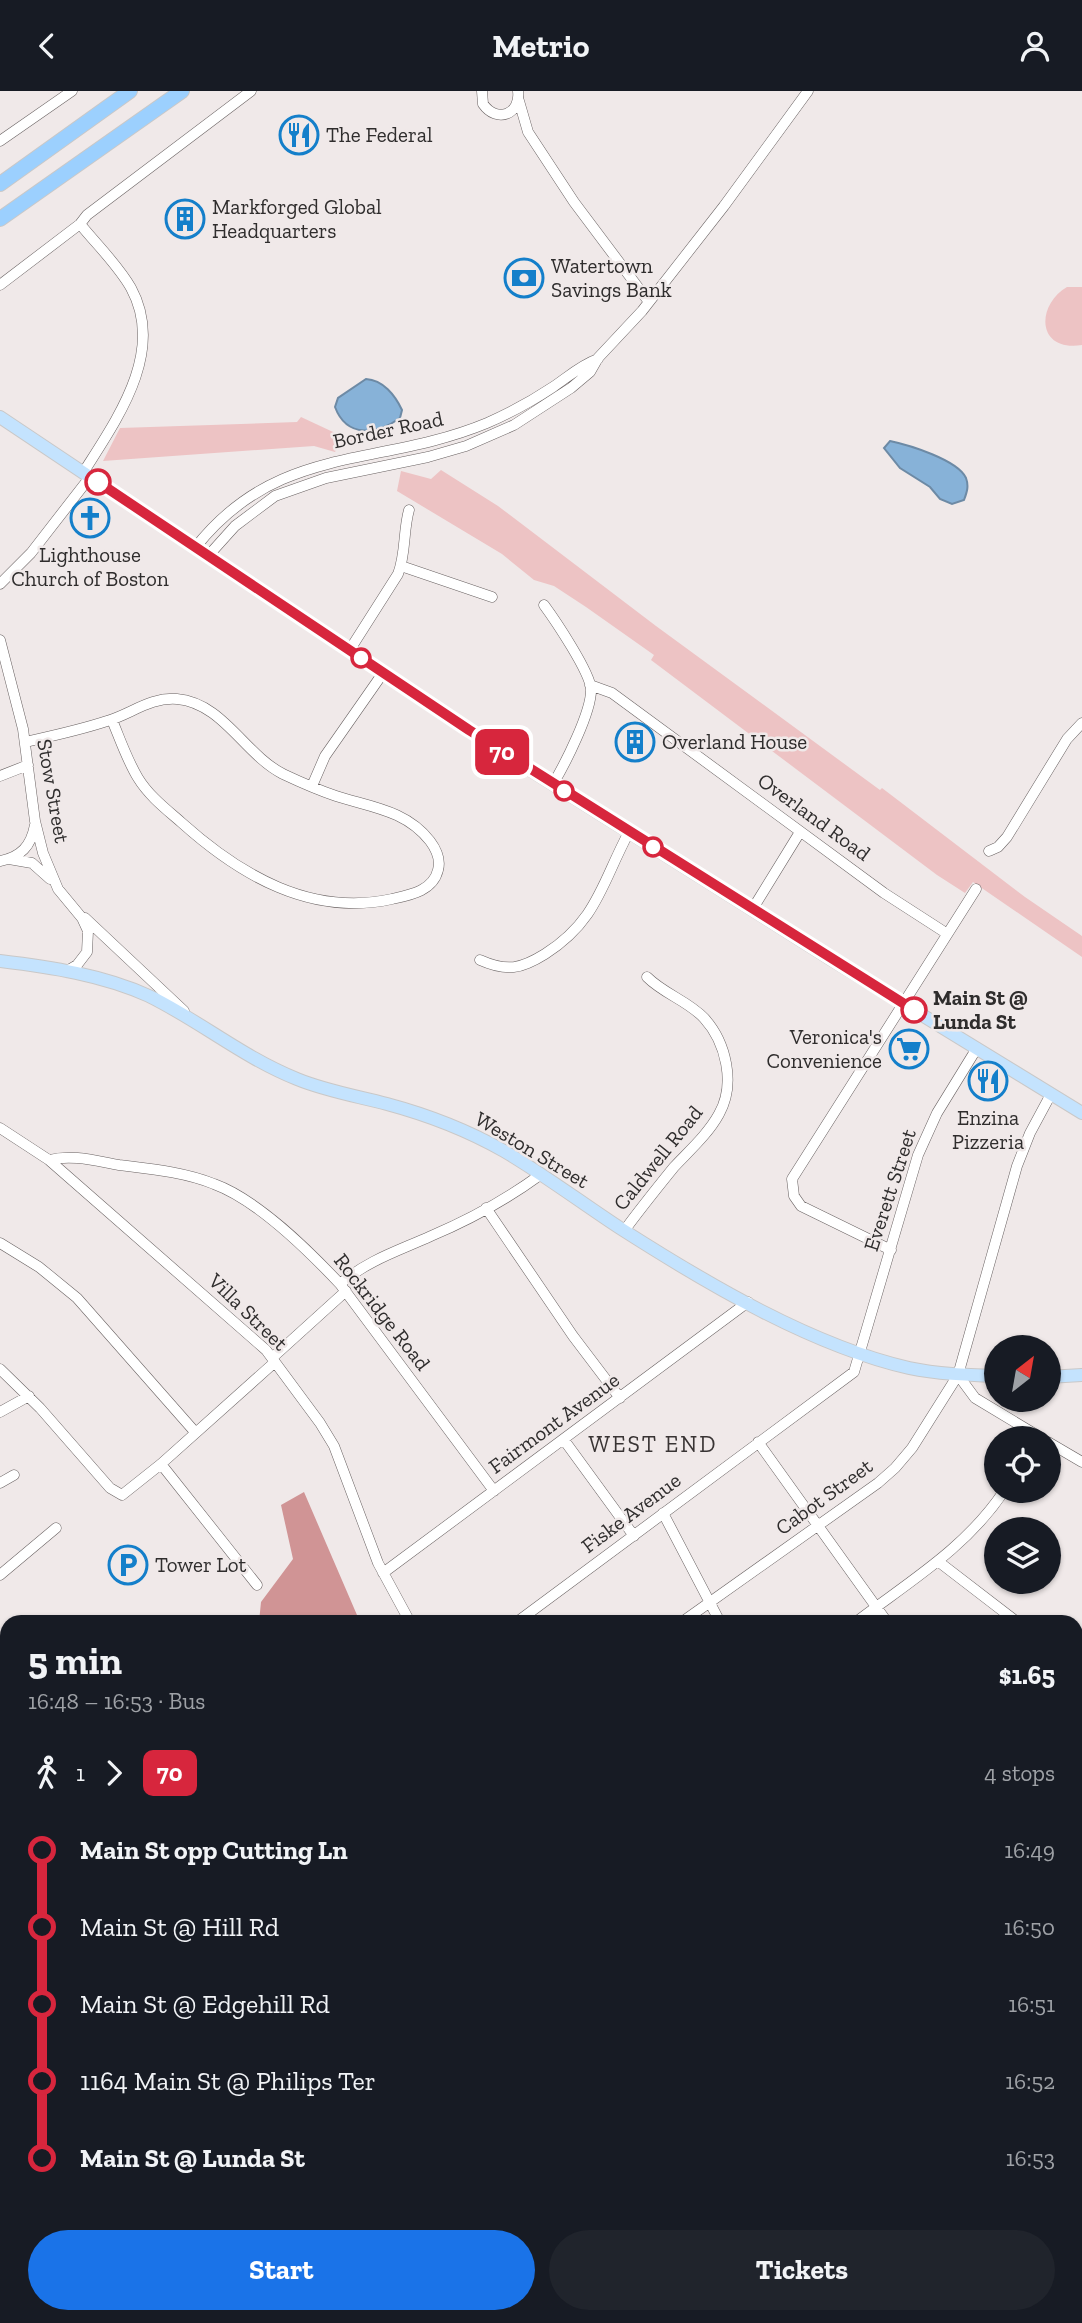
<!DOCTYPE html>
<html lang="en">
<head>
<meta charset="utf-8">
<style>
	body { margin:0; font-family:"Zilla Slab",serif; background:#20242c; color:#f1f3f6; height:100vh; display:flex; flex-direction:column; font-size:26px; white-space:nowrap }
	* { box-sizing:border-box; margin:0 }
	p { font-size:23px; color:#9ea1a6 }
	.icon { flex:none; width:38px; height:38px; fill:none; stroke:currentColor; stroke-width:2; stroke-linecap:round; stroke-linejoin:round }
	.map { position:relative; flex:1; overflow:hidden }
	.side { position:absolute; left:0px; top:1524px; width:1083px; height:709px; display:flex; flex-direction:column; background:#171b24; border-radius:21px 21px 0 0; box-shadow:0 2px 5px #0004 }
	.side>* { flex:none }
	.badge { padding:0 14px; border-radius:10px; font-size:24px; line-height:46px }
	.needle { width:46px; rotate:31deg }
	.buttons { position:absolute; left:984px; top:1244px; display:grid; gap:14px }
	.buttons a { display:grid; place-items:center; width:77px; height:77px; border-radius:50%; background:#171b24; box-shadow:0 2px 5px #0004; font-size:35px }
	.map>.badge { position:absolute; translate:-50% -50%; box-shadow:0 0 0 4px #fff }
	.legs { display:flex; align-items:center; gap:10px; height:77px; padding:0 28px; font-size:23px }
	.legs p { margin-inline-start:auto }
	.headline { display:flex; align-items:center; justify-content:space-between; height:119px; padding:0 28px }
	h1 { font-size:38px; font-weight:800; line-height:52px }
	.cta { display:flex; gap:14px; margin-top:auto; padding:14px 28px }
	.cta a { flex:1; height:80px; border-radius:42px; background:#1a73e8; color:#fff; font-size:28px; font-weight:800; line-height:80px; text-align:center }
	.cta a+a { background:#20242c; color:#f1f3f6 }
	ul { padding:0 28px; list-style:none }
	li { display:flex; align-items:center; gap:24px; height:77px; font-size:26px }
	li i { display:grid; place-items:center; width:10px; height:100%; margin:0 9px; background:currentColor }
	li i::after { content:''; width:18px; height:18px; margin:-9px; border:5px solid; border-radius:50%; background:#171b24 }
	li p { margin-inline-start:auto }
	li:first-child i { background:linear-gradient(#0000 50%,currentColor 0) }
	li:last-child i { background:linear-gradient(currentColor 50%,#0000 0) }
	header { display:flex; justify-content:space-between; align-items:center; height:91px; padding:0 28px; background:#171b24; font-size:32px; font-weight:800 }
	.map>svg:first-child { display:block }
	.green { fill:#edc3c4 }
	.forest { fill:#d09495 }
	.water { fill:#87b2d8; stroke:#6d8aa5; stroke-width:2 }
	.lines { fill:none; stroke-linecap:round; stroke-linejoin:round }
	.minor-casing { stroke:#696262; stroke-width:11 }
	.major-casing { stroke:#c9c8c8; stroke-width:14 }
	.highway-casing { stroke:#c9c8c8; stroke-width:16 }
	.minor { stroke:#fff; stroke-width:10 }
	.major { stroke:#c4e3fe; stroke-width:12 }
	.highway { stroke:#9cd0fe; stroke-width:14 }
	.line-1-casing { stroke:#fff; stroke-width:16 }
	.line-1 { stroke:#d7263d; stroke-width:10 }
	.stop-1-dot { fill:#fff; stroke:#d7263d; stroke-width:3.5 }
	.labels { text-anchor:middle; stroke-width:5; stroke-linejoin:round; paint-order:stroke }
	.poi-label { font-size:21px; fill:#2f2d2d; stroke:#f0e9e9; text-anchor:start }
	.street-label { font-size:21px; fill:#2f2d2d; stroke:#f0e9e9 }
	.stop-label { font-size:21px; font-weight:bold; fill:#2f2d2d; stroke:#f0e9e9; text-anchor:start }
	.neighbourhood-label { font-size:23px; letter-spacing:2px; fill:#393434; stroke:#f0e9e9 }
</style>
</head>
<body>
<header><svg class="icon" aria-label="back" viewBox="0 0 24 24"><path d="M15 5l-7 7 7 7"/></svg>Metrio<svg class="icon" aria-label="person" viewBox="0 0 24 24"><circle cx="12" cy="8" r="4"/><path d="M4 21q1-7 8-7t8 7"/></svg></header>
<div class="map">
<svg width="1082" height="2232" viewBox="0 0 1082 2232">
	<rect width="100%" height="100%" fill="#f0e9e9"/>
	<path class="green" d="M1067 196H1082V254C1036 261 1036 214 1067 196Z
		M301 326 361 354 340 353 335 361 314 355 103 370 120 337 297 331Z
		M441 379 498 415 656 535 880 699 882 697 1025 806 1082 845V866L973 791 965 802 937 784 651 569 654 564 586 516 554 495 534 489 502 463 397 400 401 380 431 388Z
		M7 2197V2226H224L226 2232H0V2198Z"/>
	<path class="forest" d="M304 1401 360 1531H259L261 1511 293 1468 281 1414Z"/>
	<path class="water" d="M366 288C383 289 395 304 402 319L400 327C378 343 347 348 335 316L338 307Z
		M890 350C909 354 958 369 966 387 969 395 967 401 964 409L952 413 940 408 930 396 900 377 884 357Z"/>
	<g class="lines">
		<defs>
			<path id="minor" d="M482 0 483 13C497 33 521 23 518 0
				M519 10 528 41 574 111 649 211
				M0 50 72 0
				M80 133C97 154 118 174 131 197 166 261 117 328 83 382
				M0 194 80 133 87 124 251 0
				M195 457C277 352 379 377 487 332 510 322 532 310 553 296 568 286 581 274 598 268
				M208 465 235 435 275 405 326 387 428 366 466 355 514 334 571 297 590 281 598 267 642 220 724 115 808 0
				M401 475 492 506
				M0 493 31 462 90 386
				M544 514C555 529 590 581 591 598 592 620 565 673 553 693
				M0 549 23 638 35 730 43 762 58 798 82 827 88 840 87 861 77 874 67 880
				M349 560 398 483C406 463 403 440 409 419
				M590 594 612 602 884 802 946 842
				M25 651C52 645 80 639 107 630 131 623 150 606 177 608 223 612 244 663 283 683 300 691 318 699 336 705 370 716 406 719 430 750 436 758 441 768 438 779 433 800 410 804 392 808 311 826 240 784 182 732 166 718 149 705 138 687 127 669 120 648 112 629
				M0 685 28 674
				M312 695 325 665 383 582
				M989 760 998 756 1007 746 1067 648 1082 632
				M9 768 32 772 50 788
				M0 770C21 766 31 755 35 734
				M752 819 800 741
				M85 827 184 920
				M480 869C507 881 521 878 545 863 598 829 602 791 629 741
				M0 1037 49 1069 266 1259 320 1332 334 1355 378 1472 410 1531
				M49 1069C72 1063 96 1070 119 1074 151 1078 184 1081 214 1093 258 1109 308 1159 340 1193L494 1400
				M486 1117 573 1245 620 1307
				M624 1140C640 1118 657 1097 674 1076 690 1059 708 1043 719 1023 736 993 726 951 704 927 688 910 664 903 647 886
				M0 1152 39 1176 77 1207 195 1341
				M891 1159 801 1115 794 1105 792 1088 976 798
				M340 1193C368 1169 398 1160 431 1145 469 1129 507 1108 540 1084
				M272 1267 346 1200
				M0 1278 40 1317 110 1397 122 1404 161 1373 275 1271
				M958 1284 975 1307 1043 1348
				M0 1321 29 1305
				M564 1349 634 1445
				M758 1351 887 1531
				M1048 1351 1082 1371
				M161 1373 257 1494
				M0 1392 14 1384
				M663 1422 720 1531
				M939 1471 1017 1531
				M383 1482 748 1211
				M0 1484 56 1437
				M517 1531 854 1281 918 1064 937 1022 977 957
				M682 1531 878 1392 895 1377 912 1357 958 1284 1017 1075 1030 1042 1051 1003
				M856 1531C910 1490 966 1457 1004 1400
				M1076 1558 1082 1555
				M1076 1578 1082 1586
				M1076 1698 1082 1703
				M1076 1841 1082 1844
				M1076 1950 1082 1953
				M1076 2070 1080 2060
				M1076 2158H1082
				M819 2226 823 2232
				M1012 2232 1014 2226"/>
			<path id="major" d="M0 326 489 653 829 867 1082 1022
				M0 870C50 876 103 884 149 905 200 930 244 967 297 988 326 1000 357 1005 387 1013 428 1024 467 1039 504 1060 545 1084 583 1113 623 1139 706 1192 812 1255 909 1277 938 1283 966 1284 996 1285
				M1048 1286 1082 1284
				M1076 1785 1082 1779
				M329 2232 351 2226"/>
			<path id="highway" d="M0 93 130 0
				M0 128 182 0"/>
		</defs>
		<use href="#minor" class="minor-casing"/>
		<use href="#major" class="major-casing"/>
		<use href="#highway" class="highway-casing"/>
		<use href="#minor" class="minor"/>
		<use href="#major" class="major"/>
		<use href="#highway" class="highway"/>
	</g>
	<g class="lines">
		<defs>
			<path id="line-1" d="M98 391 469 639 914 919"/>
		</defs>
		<use href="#line-1" class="line-1-casing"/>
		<use href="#line-1" class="line-1"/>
	</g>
	<defs>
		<symbol id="restaurant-ring" viewBox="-11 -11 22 22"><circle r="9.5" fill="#f0e9e9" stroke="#147fca" stroke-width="1.5"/><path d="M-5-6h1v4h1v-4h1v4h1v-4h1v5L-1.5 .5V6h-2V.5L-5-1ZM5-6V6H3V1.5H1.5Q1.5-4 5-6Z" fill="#147fca"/></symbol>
		<symbol id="building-ring" viewBox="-11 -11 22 22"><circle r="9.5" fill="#f0e9e9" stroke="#147fca" stroke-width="1.5"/><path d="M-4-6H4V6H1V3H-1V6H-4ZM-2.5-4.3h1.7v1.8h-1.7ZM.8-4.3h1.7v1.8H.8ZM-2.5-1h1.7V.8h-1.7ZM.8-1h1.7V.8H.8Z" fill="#147fca"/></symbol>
		<symbol id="bank-ring" viewBox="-11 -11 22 22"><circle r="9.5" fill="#f0e9e9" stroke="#147fca" stroke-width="1.5"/><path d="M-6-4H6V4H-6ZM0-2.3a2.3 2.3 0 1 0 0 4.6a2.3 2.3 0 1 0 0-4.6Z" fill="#147fca"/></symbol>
		<symbol id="church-ring" viewBox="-11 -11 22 22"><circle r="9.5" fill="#f0e9e9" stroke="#147fca" stroke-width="1.5"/><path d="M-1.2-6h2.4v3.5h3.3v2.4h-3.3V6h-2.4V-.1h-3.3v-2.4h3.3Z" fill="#147fca"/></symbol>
		<symbol id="supermarket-ring" viewBox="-11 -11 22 22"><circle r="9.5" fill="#f0e9e9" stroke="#147fca" stroke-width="1.5"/><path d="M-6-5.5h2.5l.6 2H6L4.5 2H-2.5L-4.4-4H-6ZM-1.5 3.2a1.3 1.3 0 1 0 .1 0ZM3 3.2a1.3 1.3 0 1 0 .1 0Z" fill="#147fca"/></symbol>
		<symbol id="parking-ring" viewBox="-11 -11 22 22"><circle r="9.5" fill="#f0e9e9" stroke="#147fca" stroke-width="1.5"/><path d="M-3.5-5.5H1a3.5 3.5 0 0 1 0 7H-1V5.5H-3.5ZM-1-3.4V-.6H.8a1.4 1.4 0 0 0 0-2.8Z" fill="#147fca"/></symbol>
	</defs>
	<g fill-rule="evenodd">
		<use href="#restaurant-ring" x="277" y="22" width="44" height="44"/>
		<use href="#building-ring" x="163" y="106" width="44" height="44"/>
		<use href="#bank-ring" x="502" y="165" width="44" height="44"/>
		<use href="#church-ring" x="68" y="405" width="44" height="44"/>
		<use href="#building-ring" x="613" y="629" width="44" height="44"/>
		<use href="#supermarket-ring" x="887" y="936" width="44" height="44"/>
		<use href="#restaurant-ring" x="966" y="968" width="44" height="44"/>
		<use href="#parking-ring" x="106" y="1452" width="44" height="44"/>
	</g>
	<g class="stop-1-dot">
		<circle cx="98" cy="391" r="12"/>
		<circle cx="361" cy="567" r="9"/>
		<circle cx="564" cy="700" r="9"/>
		<circle cx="653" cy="756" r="9"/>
		<circle cx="914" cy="919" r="12"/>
	</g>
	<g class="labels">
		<g class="poi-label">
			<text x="326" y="51">The Federal</text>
			<text x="212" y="123">Markforged Global<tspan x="212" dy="24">Headquarters</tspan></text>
			<text x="551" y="182">Watertown<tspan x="551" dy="24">Savings Bank</tspan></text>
			<text x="90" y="471" text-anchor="middle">Lighthouse<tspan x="90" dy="24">Church of Boston</tspan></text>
			<text x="662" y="658">Overland House</text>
			<text x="882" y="953" text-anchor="end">Veronica's<tspan x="882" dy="24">Convenience</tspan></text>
			<text x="988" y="1034" text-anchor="middle">Enzina<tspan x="988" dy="24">Pizzeria</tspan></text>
			<text x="155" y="1481">Tower Lot</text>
		</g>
		<g class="street-label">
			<text transform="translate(388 339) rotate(-12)" y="7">Border Road</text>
			<text transform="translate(53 700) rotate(80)" y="7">Stow Street</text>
			<text transform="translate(814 726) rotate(36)" y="7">Overland Road</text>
			<text transform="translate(532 1059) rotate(31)" y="7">Weston Street</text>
			<text transform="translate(658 1067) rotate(-51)" y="7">Caldwell Road</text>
			<text transform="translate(890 1099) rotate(-72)" y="7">Everett Street</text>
			<text transform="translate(248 1221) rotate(44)" y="7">Villa Street</text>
			<text transform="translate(382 1221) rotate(52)" y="7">Rockridge Road</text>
			<text transform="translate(554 1332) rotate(-36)" y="7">Fairmont Avenue</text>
			<text transform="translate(824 1406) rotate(-36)" y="7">Cabot Street</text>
			<text transform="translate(631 1422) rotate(-37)" y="7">Fiske Avenue</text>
		</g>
		<g class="stop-label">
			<text x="933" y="914">Main St @<tspan x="933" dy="24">Lunda St</tspan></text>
		</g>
		<g class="neighbourhood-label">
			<text x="653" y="1361">WEST END</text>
		</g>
	</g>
</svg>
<div class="buttons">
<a><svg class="needle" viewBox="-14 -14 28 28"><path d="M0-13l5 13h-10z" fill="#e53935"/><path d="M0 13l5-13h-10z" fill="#9ea1a6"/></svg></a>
<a><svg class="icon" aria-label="locate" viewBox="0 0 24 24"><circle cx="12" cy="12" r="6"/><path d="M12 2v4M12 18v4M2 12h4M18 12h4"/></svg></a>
<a><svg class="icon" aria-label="layers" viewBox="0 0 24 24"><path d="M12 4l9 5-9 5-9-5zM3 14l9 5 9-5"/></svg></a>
</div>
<b class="badge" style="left:502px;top:661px;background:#d7263d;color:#fff">70</b>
<section class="side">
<div class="headline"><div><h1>5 min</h1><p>16:48 – 16:53 · Bus</p></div><b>$1.65</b></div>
<div class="legs"><svg class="icon" aria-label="walk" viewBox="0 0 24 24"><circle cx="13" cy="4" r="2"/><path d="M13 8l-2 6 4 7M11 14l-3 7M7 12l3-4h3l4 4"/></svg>1<svg class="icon" aria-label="forward" viewBox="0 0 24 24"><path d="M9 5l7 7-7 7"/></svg><b class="badge" style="background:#d7263d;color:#fff">70</b><p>4 stops</p></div>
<ul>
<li><i style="color:#d7263d"></i><b>Main St opp Cutting Ln</b><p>16:49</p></li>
<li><i style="color:#d7263d"></i><span>Main St @ Hill Rd</span><p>16:50</p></li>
<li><i style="color:#d7263d"></i><span>Main St @ Edgehill Rd</span><p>16:51</p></li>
<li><i style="color:#d7263d"></i><span>1164 Main St @ Philips Ter</span><p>16:52</p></li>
<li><i style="color:#d7263d"></i><b>Main St @ Lunda St</b><p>16:53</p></li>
</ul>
<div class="cta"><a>Start</a><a>Tickets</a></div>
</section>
</div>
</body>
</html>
